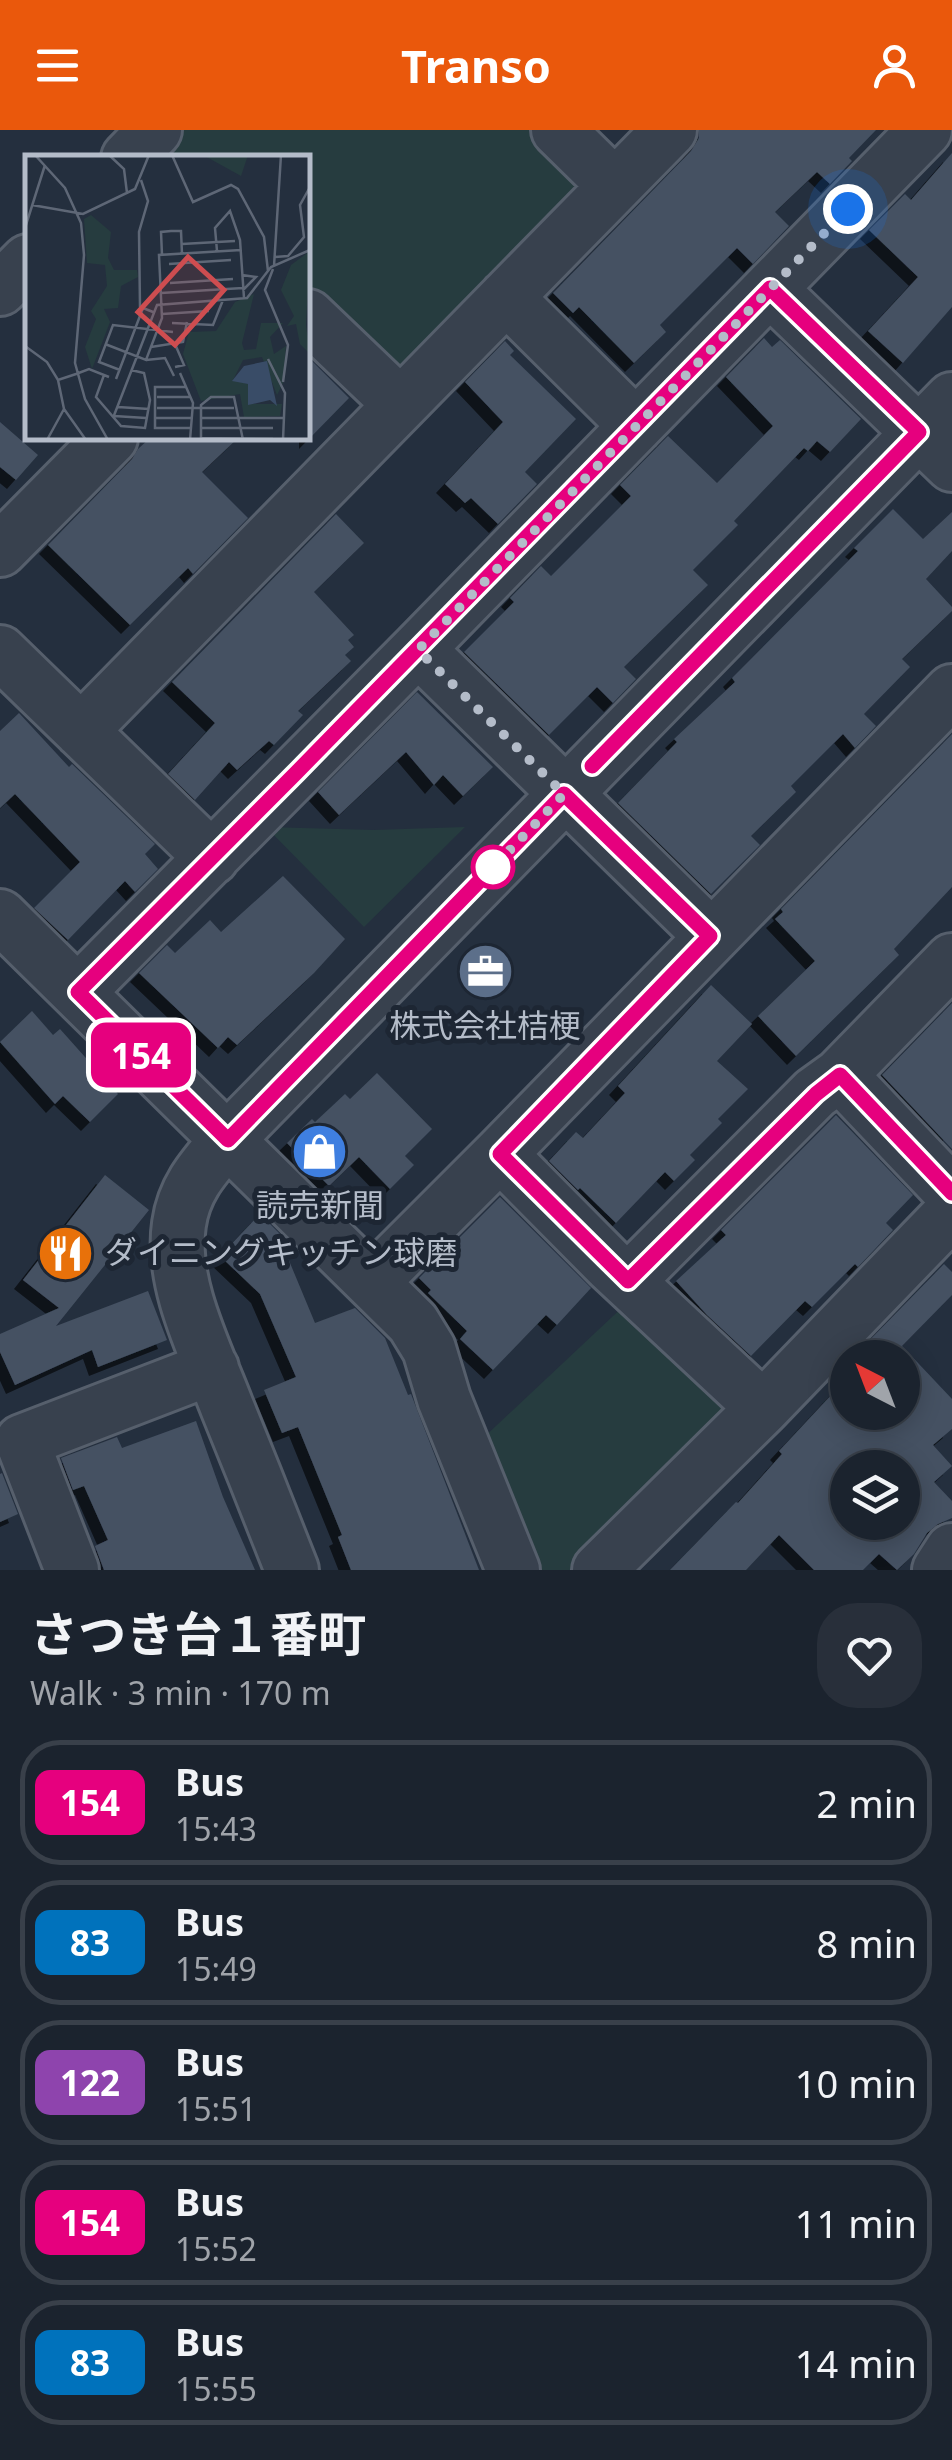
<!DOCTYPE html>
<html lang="en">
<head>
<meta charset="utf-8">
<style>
	body { margin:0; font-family:"Noto Sans","Noto Sans JP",sans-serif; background:#282f3a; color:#f1f3f6; height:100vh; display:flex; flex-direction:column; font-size:38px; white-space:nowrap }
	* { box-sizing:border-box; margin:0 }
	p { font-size:32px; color:#a0a4aa }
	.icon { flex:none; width:55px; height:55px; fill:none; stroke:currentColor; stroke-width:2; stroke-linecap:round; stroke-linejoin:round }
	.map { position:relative; height:1440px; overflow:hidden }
	.panel { display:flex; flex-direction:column; background:#1b232e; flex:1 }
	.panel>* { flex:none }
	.badge { padding:0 20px; border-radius:15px; font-size:35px; line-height:65px }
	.needle { width:65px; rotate:318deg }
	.fabs { position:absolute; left:830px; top:1210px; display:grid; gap:20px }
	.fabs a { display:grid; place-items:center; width:90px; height:90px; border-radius:50%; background:#1b232e; box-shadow:0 5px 25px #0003,0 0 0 2px #39404a; font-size:50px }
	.you { position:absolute; width:50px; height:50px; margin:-25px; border:8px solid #fff; border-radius:50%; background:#1a73e8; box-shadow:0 0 0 15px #1a73e833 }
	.map>.badge { position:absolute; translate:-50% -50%; box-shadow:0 0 0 5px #fff }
	.round { display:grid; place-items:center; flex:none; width:105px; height:105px; border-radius:40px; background:#282f3a }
	.summary { display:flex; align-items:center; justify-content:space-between; height:170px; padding:0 30px }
	h1 { font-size:48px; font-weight:700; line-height:75px }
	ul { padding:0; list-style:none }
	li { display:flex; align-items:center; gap:30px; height:125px; margin:0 20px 15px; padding:0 10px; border:5px solid #39404a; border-radius:40px }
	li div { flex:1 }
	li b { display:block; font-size:38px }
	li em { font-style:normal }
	li .badge { min-width:110px; font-weight:700; text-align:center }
	header { display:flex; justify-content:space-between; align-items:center; height:130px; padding:0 30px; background:#ea580c; color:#fff; font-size:45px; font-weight:700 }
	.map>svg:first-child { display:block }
	.green { fill:#263c3f }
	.building { fill:#455162; fill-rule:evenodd; filter:url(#shadow) }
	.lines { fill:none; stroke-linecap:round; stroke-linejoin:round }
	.minor-casing { stroke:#565f6c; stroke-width:58 }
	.minor { stroke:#38414e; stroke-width:52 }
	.line-casing { stroke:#fff; stroke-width:22 }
	.line { stroke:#e6007e; stroke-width:15 }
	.walk { stroke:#b4bcc9; stroke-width:10; stroke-dasharray:0 18 }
	.stop-dot { fill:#fff; stroke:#e6007e; stroke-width:5 }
	.labels { text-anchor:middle; stroke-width:10; stroke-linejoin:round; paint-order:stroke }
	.poi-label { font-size:32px; fill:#b4bcc9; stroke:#1d2633 }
	.inset-road { fill:none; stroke:#5e6776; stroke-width:2.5 }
	.view { fill:#ce4d50; fill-opacity:0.15; stroke:#ce4d50; stroke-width:5 }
	.inset-edge { fill:none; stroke:#b4bcc9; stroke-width:5 }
</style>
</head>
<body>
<header><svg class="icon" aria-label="menu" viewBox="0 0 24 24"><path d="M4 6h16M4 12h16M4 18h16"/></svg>Transo<svg class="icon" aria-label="person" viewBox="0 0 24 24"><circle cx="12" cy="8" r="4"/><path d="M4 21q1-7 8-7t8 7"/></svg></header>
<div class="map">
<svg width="952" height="1440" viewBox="0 0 952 1440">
	<defs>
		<filter id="shadow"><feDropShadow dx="-9" dy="9" stdDeviation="0" flood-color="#0009"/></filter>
	</defs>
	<rect width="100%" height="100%" fill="#242f3e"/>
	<path class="green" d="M173 0H541L591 48 408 253 308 169V28H160Z
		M266 697 374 700 465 697 364 797Z
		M629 1171 733 1280 575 1440H531L480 1311Z"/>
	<path class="building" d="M699 0H876L849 28 852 31 830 54 817 42 775 82 789 96 753 134 737 118 660 195 666 202 634 233 579 177 573 183 553 163 691 21 699 8Z
		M952 23V177L903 233 868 201 918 147 869 100 905 64 911 70Z
		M764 208 772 217 780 210 861 289 830 322 817 311 808 321 804 318 734 391 738 395 693 440 708 455 624 537 636 549 613 573 597 557 549 605 464 522 514 472 510 468 541 436 551 446 631 366 620 355 668 306 717 353 773 296 726 247Z
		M505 211 514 221 510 225 576 289 525 342 537 354 498 394 471 368 465 373 445 354 503 292 465 252Z
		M308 227 349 268 308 310Z
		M0 292 38 325 16 350 0 337Z
		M150 308H238L202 342 248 388 193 444 188 438 130 495 48 415 132 329 138 319Z
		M893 379 923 409 952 382V421L926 449 952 477V481L902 529 910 537 864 584 876 596 855 618 843 604 791 656 796 662 751 706 760 715 711 764 618 673 677 612 674 609 735 552 732 548 858 421 854 418Z
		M336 384 364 413 314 462 354 505 348 510 354 517 345 525 351 531 298 581 303 585 274 615 269 611 237 640 229 632 195 670 168 644 215 593 172 552Z
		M417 562 493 637 463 666 443 645 434 655 406 622 339 685 318 662Z
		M19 583 69 637 72 634 155 714 145 724 158 739 135 762 125 751 68 810 34 778 80 732 15 664 0 678V601Z
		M952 604V757L894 819 899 825 796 926 758 886 815 831 775 789 783 782 781 779Z
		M283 746 345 809 314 843 237 915 228 907 218 918 139 843 167 815 175 823 210 790 221 802Z
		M711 855 752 894 717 931 748 959 718 989 722 993 690 1025 695 1030 674 1051 665 1042 616 1093 580 1058 578 1060 549 1031 576 1002 583 1008 625 963 618 956Z
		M952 873V1019L882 945Z
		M32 881 53 905 60 899 118 964 90 992 63 966 55 974 0 912Z
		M377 943 432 999 405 1026 414 1035 390 1059 359 1027 329 1056 287 1013 312 989 315 992 345 964 350 969Z
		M836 985 913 1065 886 1093 893 1100 858 1137 855 1134 812 1177 805 1171 751 1226 707 1185 676 1151 726 1105 721 1100Z
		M105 1045 149 1080 56 1196 148 1161 167 1210 98 1237 92 1220 15 1255 0 1222V1204L59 1178 23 1150Z
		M500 1067 591 1158 557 1195 546 1185 493 1240 460 1209 467 1201 428 1163 431 1160 419 1148Z
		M260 1084 291 1115 285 1121 315 1193 355 1178 385 1208 408 1265 411 1264 479 1440H351L338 1407 342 1405 298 1297 282 1303 264 1260 296 1247 260 1164 220 1126Z
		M944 1134 952 1142V1165L902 1216 952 1269V1299L933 1315 952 1336 934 1352 952 1371V1388L938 1394 927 1403 914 1424 897 1440 879 1424 863 1440H814L779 1405 746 1440H670L736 1372 738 1373 782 1324 779 1321 848 1247V1282H902V1228H865L859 1221ZM848 1338H902V1392H848Z
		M196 1291 223 1367 255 1440H104L95 1416 108 1410 84 1356 73 1360 61 1328 117 1307 122 1318Z
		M2 1343 18 1384 0 1392V1344Z"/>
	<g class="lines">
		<defs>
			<path id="minor" d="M558 0 615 56
				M128 28 155 0
				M0 159 28 131
				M770 159 952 335
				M506 167 636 296
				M308 186 400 274
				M0 420 111 308
				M418 519 711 806
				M0 522 212 728
				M81 601 670 0
				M0 786 413 1193 429 1219 444 1269 513 1440
				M78 862 418 519 925 0
				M840 945 952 1063
				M500 1024 610 1135 763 1278 952 1082
				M628 1151 815 963 840 945 952 830
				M372 1152 500 1024 952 561
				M72 1440 22 1311 212 1238
				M292 1440C271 1386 249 1331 227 1277 206 1222 170 1154 179 1094 184 1058 204 1037 227 1010L952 269
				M599 1440 763 1278
				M939 1440 952 1420"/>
		</defs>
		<use href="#minor" class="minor-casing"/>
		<use href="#minor" class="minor"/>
	</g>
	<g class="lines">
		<defs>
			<path id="line" d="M592 636 919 302 770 158 296 643 78 862 228 1010 564 664 710 806 500 1024 628 1151 816 964 840 945 952 1063"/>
		</defs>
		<use href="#line" class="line-casing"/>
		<use href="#line" class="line"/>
		<path class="walk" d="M493 737 483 748 564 664 418 520 848 79"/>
	</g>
	<defs>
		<symbol id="office-disc" viewBox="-11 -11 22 22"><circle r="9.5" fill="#5c6f8a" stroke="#1d2633"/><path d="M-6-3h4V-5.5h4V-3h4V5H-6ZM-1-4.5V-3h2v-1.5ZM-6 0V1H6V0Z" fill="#fff"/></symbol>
		<symbol id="shop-disc" viewBox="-11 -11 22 22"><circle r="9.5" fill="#3f7fe0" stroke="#1d2633"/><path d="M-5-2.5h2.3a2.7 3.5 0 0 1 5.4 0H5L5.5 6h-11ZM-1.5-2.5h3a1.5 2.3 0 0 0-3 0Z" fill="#fff"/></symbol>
		<symbol id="restaurant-disc" viewBox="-11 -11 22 22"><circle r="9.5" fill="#e8710a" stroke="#1d2633"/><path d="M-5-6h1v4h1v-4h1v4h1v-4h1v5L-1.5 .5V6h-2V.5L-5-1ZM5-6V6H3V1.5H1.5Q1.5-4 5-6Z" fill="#fff"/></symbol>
	</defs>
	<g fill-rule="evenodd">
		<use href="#office-disc" x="454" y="810" width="63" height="63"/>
		<use href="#shop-disc" x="288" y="990" width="63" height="63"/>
		<use href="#restaurant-disc" x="34" y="1092" width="63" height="63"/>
	</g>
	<circle class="stop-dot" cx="493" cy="737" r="20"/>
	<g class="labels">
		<g class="poi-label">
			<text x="485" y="907">株式会社桔梗</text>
			<text x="320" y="1087">読売新聞</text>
			<text x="105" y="1134" text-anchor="start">ダイニングキッチン球磨</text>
		</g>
	</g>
	<g transform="translate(25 25)">
		<rect width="285" height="285" fill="#242f3e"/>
		<path d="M223 0 216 21 178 0ZM66 60 86 77 83 103 89 115H112L113 122 96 131 93 153 79 154 85 167 67 214 60 192 71 164 66 156 82 131 80 110 62 108 59 64ZM285 96 281 170 285 199 275 189 271 169 262 171 269 161 256 135 266 110ZM229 139 217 188 219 195 231 194 236 168H258L245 182 249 199 261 191 258 228 252 240 237 202 218 205 208 225 223 229 224 249H257L255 261 219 262 215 239 176 246 158 199 164 177 191 176 210 147Z" fill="#263c3f"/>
		<path d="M242 206 252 251 245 245 223 250V229L207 226 219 211Z" fill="#394c67"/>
		<path class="inset-road" d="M10 0 40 33 56 68 59 100 50 208 60 244 83 285M84 0 99 14 102 38M147 0 168 47 206 30 213 34 239 82 243 116M7 50 58 59 110 34 124 0M0 73 20 10M157 89 210 86M192 96 190 73 205 56 215 85 219 143M137 100 136 77 146 76H156L157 99M250 102 263 101 279 82 275 50 285 32M144 109 206 105M249 111 256 0M248 114 240 135 263 190 258 227M217 120 231 122 218 135M145 128 208 124M136 138 218 133M115 152 114 77 123 46 116 25M137 159 184 156M147 168 188 170 198 145M80 189 121 205 137 163 134 100 216 95M150 189 159 210 150 212M0 191 22 207 33 225 51 219M126 192 158 187 162 167M243 204 260 238 258 285M121 205 140 203 149 221M95 215 74 207 88 170 148 177M155 218 168 248 165 285M51 219 64 214 84 222M79 220 71 242 96 271 120 273 125 245 119 218 106 215M91 224 118 153 128 157M33 225 39 254 61 285M161 232H130V273H167M132 242H166M93 252 124 254M132 253H209M89 261 121 263M88 263 132 150 222 143 246 112 285 95M130 263H168M176 263H258M176 273H248M176 283 248 284M22 285 39 254M176 285V250L186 242H209L218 285"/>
		<path class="view" d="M163 102 199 135 150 190 113 157Z"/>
		<rect width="285" height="285" class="inset-edge"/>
	</g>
</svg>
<div class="fabs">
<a><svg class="needle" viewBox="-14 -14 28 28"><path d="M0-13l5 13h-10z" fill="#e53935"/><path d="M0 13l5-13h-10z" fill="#a0a4aa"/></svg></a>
<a><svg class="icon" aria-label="layers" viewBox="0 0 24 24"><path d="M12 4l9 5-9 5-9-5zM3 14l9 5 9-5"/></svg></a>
</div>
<div class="you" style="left:848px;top:79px"></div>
<b class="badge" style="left:141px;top:925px;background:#e6007e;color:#fff">154</b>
</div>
<section class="panel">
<div class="summary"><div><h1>さつき台１番町</h1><p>Walk · 3 min · 170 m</p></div><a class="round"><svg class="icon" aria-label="heart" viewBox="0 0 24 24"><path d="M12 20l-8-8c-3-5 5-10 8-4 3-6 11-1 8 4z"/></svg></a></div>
<ul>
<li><span class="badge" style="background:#e6007e;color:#fff">154</span><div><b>Bus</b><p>15:43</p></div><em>2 min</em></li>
<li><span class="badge" style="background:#0072bc;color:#fff">83</span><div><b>Bus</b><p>15:49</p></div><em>8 min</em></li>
<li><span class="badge" style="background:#8e44ad;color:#fff">122</span><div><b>Bus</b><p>15:51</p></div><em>10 min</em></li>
<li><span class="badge" style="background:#e6007e;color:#fff">154</span><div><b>Bus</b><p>15:52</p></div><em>11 min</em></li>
<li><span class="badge" style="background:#0072bc;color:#fff">83</span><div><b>Bus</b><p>15:55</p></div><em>14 min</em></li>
</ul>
</section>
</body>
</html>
